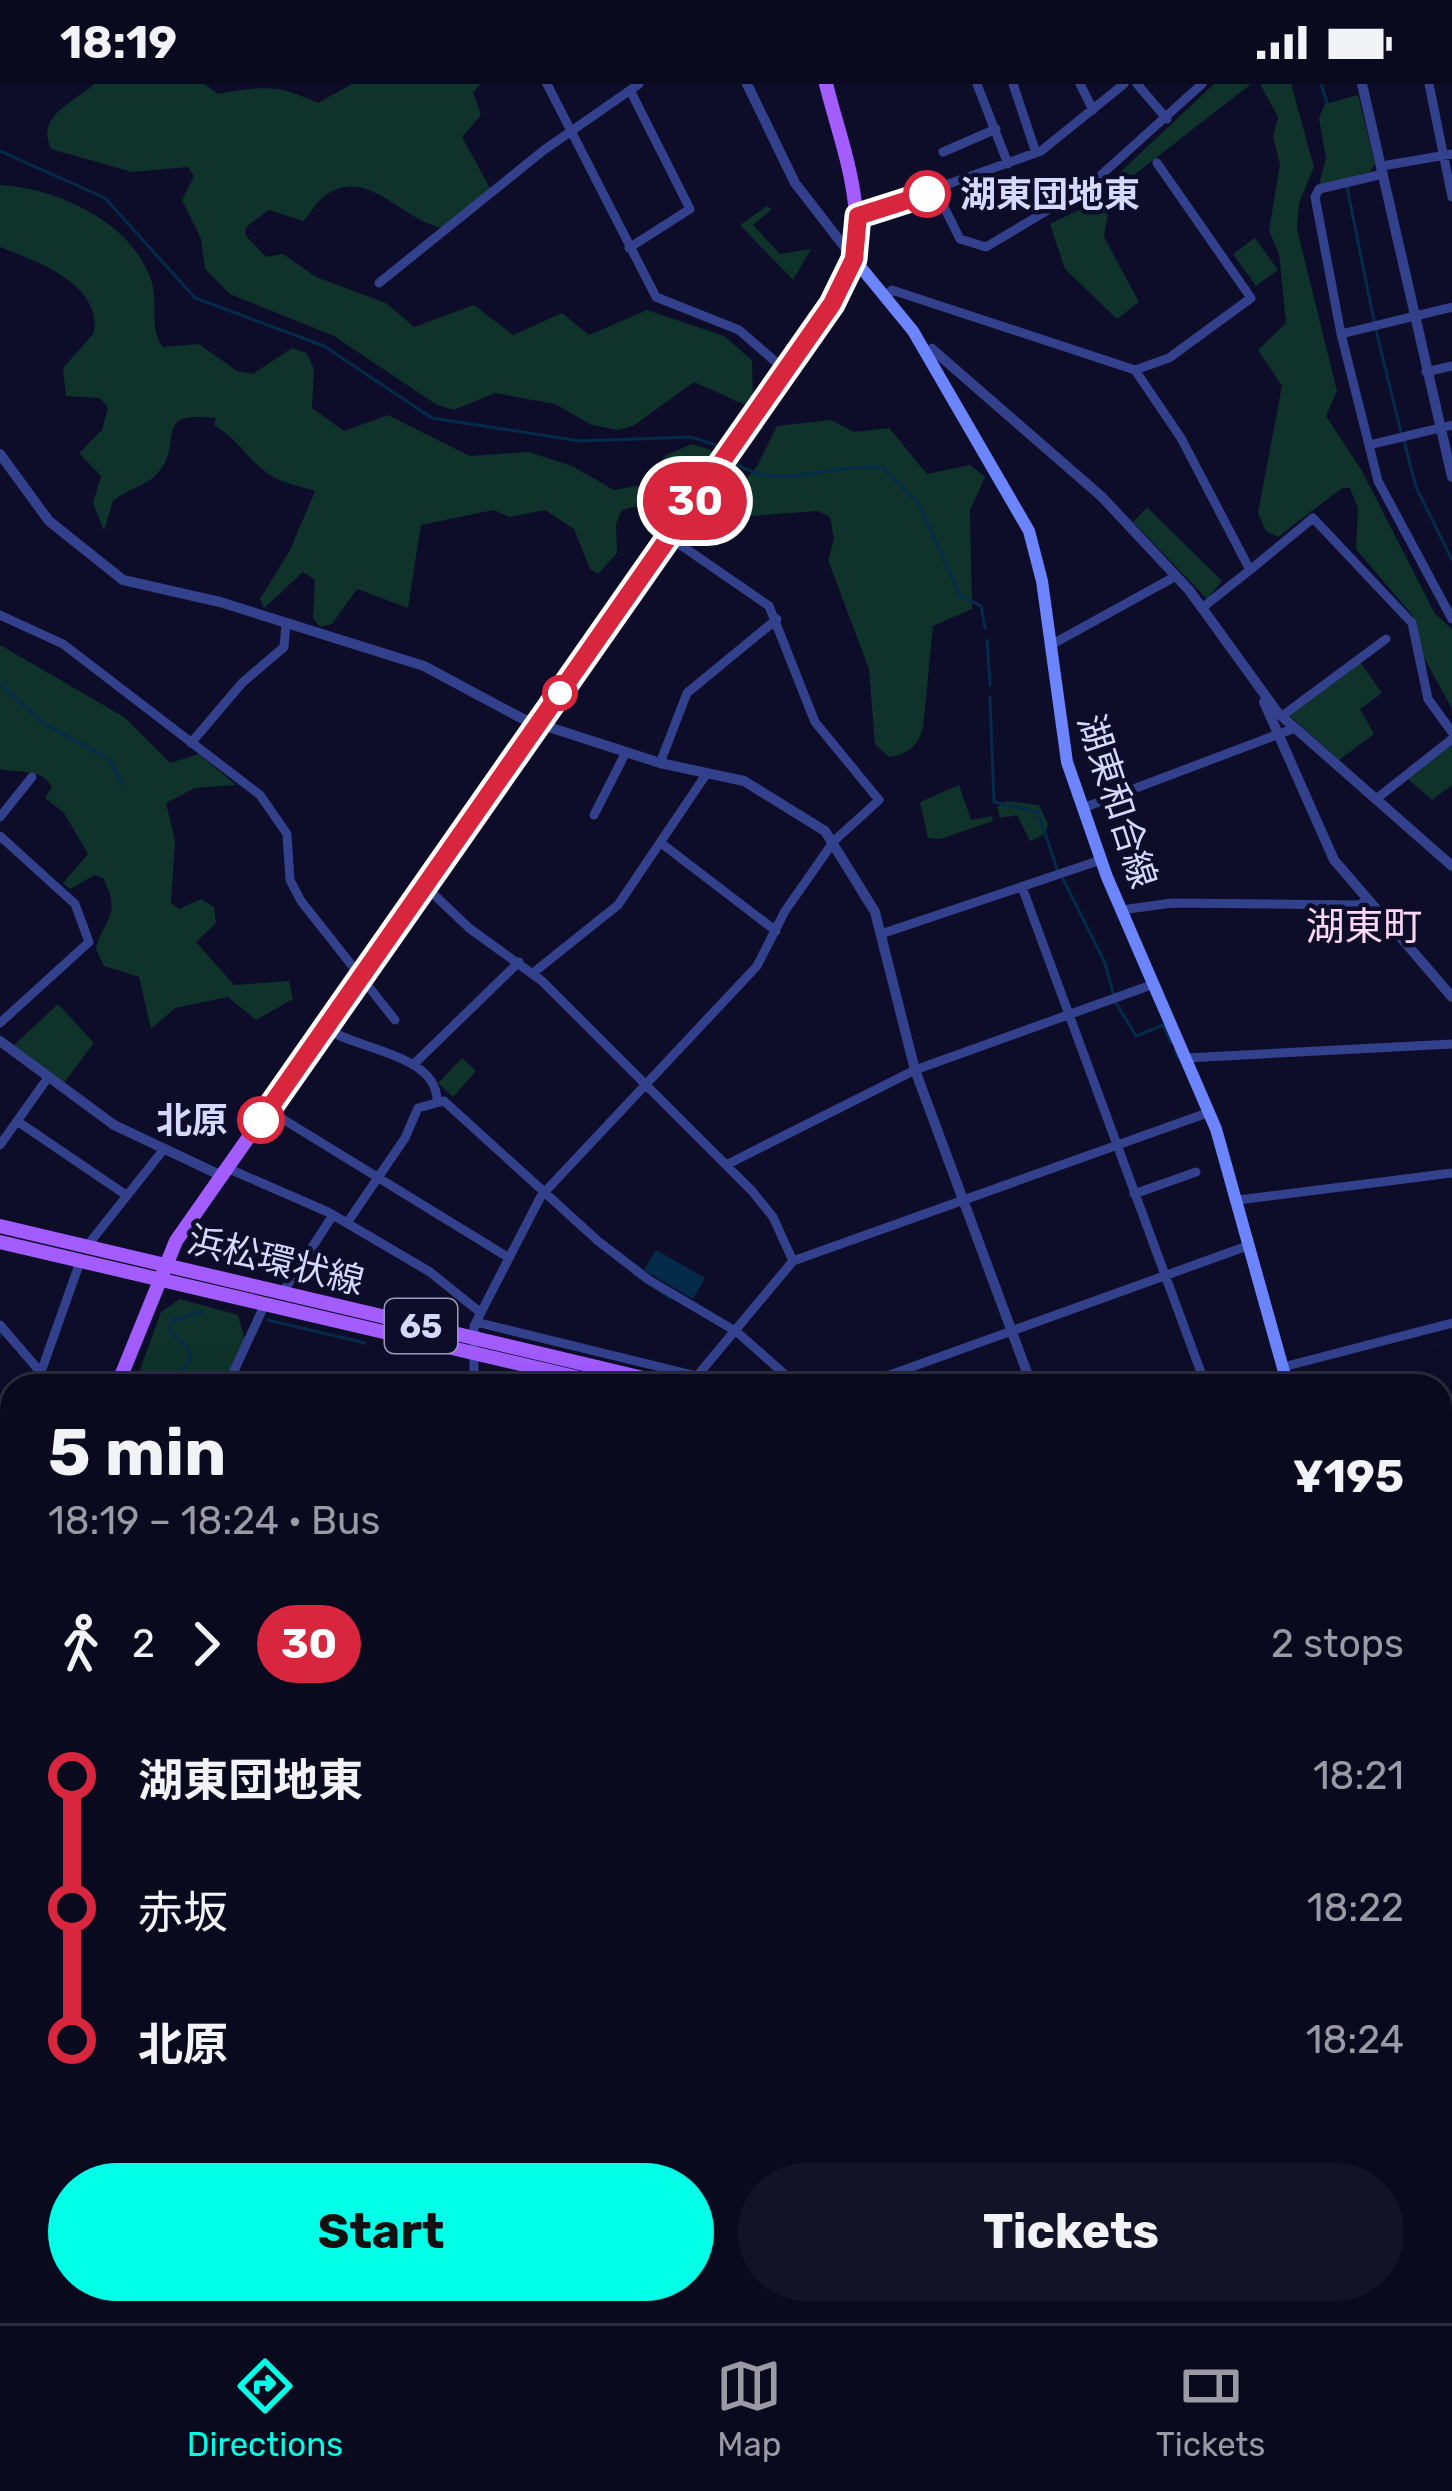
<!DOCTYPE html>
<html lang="en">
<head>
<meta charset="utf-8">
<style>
	body { margin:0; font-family:Rubik,"Noto Sans JP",sans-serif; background:#131328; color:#f1f3f6; height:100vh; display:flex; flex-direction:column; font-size:45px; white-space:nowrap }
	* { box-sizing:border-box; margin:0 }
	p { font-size:39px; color:#999aa4 }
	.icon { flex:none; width:66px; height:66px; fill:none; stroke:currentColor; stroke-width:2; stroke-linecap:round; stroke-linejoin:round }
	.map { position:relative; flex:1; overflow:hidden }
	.details { position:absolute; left:0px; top:1290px; width:1452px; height:951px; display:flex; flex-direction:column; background:#0a0a1f; border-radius:36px 36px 0 0; box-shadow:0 12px 48px #0002,0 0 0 3px #2a2b3d }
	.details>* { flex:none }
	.badge { padding:0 24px; border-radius:39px; font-size:42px; line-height:78px }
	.map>.badge { position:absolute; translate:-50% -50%; box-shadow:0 0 0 6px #fff }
	.legs { display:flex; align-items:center; gap:18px; height:132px; padding:0 48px; font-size:39px }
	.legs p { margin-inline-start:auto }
	.head { display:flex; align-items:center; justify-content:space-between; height:204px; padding:0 48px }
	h1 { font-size:66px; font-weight:700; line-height:90px }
	.cta { display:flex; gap:24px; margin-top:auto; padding:24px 48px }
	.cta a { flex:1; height:138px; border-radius:72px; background:#01ffe7; color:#111; font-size:48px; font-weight:700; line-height:138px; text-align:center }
	.cta a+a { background:#131328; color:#f1f3f6 }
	ul { padding:0 48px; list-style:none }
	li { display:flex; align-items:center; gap:42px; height:132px; font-size:45px }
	li i { display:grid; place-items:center; width:18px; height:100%; margin:0 15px; background:currentColor }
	li i::after { content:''; width:30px; height:30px; margin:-15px; border:9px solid; border-radius:50%; background:#0a0a1f }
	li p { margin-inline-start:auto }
	li:first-child i { background:linear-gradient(#0000 50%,currentColor 0) }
	li:last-child i { background:linear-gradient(currentColor 50%,#0000 0) }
	.status { display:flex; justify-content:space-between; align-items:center; height:84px; padding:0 60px; background:#0a0a1f; direction:ltr }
	.status svg { height:33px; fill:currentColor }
	.tabs { display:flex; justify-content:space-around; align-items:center; height:168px; border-top:3px solid #2a2b3d; background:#0a0a1f; font-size:33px; color:#999aa4 }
	.tabs a { display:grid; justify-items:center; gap:6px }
	.tabs .active { color:#01ffe7 }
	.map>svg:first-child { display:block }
	.green { fill:#0f332b }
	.water { fill:#042b4a }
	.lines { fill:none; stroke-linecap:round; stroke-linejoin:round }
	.stream { stroke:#042b4a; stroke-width:3 }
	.river { stroke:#042b4a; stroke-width:18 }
	.minor { stroke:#33418d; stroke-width:9 }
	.tertiary { stroke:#33418d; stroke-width:10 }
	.secondary { stroke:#6c85ff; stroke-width:12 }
	.primary { stroke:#a25cff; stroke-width:14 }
	.line-1-casing { stroke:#fff; stroke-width:27 }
	.line-1 { stroke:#d7263d; stroke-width:18 }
	.stop-1-dot { fill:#fff; stroke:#d7263d; stroke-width:6 }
	.labels { text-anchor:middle; stroke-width:9; stroke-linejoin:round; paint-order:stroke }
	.shield { fill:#0d0d29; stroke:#999bbf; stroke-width:3 }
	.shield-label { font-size:33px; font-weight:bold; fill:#d5d8ff }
	.stop-label { font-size:36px; font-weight:bold; fill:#d5d8ff; stroke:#0d0d29; text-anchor:start }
	.street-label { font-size:36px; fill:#d5d8ff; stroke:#0d0d29 }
	.neighbourhood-label { font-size:39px; fill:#ffd7f8; stroke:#0d0d29 }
</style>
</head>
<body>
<div class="status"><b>18:19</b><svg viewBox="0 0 49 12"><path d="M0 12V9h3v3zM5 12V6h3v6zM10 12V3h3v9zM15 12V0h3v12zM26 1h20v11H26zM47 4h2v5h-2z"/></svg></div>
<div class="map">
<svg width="1452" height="2239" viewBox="0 0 1452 2239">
	<rect width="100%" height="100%" fill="#0d0d29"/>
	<path class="green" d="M94 0H204L218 10C264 2 277 0 318 19L352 0H481L473 8 481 31 462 53 490 104 443 144C401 137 365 77 321 115 313 122 311 130 303 137L269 126 246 143 245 151 266 173 283 170 316 193 386 219 414 243 474 221 513 251 562 229 589 251 647 226 724 252 752 276 753 319 743 320 694 298 633 342 618 346 592 341 555 320 495 309 454 326 437 321 334 252 230 210 205 185 201 155 182 116 194 92 188 83 132 88 51 65C36 31 71 21 94 0Z
		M1214 0H1251L1112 108 1104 153 1139 218 1117 235 1065 185 1050 140 1081 125Z
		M1260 0H1291L1314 83 1299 119 1297 145 1337 307 1326 332 1362 387 1435 530 1452 545V625L1422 570 1413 532 1356 465 1358 424 1350 404H1342L1278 453 1266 447 1258 429 1282 302 1258 266 1286 239 1279 170 1269 147 1280 80 1273 53 1278 33Z
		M1358 11 1375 80 1370 88 1319 101 1326 74 1319 34 1325 20Z
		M0 101C58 104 134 139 152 199 158 220 149 246 163 263L199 260 237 287 253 290 292 264 307 269 314 285 312 324 344 347 388 331 470 372 529 368 572 382 614 406 641 401 666 371 692 360 711 366 713 381 681 425 665 415 622 426 616 440 617 469 598 490 590 485 574 445 545 426 509 433 494 426 421 441 408 524 357 505 332 540 320 543 313 534 315 496 303 488 264 524 260 515 290 466 315 407C298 401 280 400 263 386 244 370 240 358 214 341L216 334C147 327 188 359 156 391 144 403 125 406 113 417L104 447 93 419 101 392 79 369 102 346 108 324 100 314 66 312 63 284 94 249C102 200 37 177 0 163Z
		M767 122 772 125 753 141 780 170 811 165 793 196 740 141Z
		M1255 154 1278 186 1256 202 1233 170Z
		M831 336 854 348 889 344 927 390 970 381 985 393 970 426 972 525 933 542 923 644C918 662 908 670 889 673L875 660 869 585 828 476 834 455 830 433 818 427 749 432 731 411 756 384 777 342Z
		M1147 423 1222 497 1207 515 1133 438Z
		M0 561 124 633 170 679 199 670 236 701 195 704 166 719 175 757 171 819 179 825 201 815 214 823 216 839 196 858 234 901 289 897 293 915 256 936 228 913 175 924 151 945 139 893 104 882 96 865C103 835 123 832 103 794L95 791 70 805 63 799 88 770 64 729 45 714 52 703C41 683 19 690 0 685Z
		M1360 578 1382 609 1360 625 1374 650 1339 676 1288 630Z
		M1452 661V701L1432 716 1408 695Z
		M959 701 971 736 992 732 993 737 941 755 928 754 920 718Z
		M1007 717 1039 721 1048 740 1045 750 1030 757 1017 731 1000 734 997 723Z
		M58 920 94 959 63 1000 13 962Z
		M462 974 476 987 453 1013 438 999Z
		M180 1215 238 1231 245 1257 223 1302H134L161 1228Z
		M0 1740 12 1756V1813L0 1807Z
		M0 1845 12 1853V1965L0 1956Z
		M0 1993 12 2005V2089L0 2072Z
		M1452 2088V2161L1440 2175V2109Z
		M160 2229H303L300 2239H263L247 2229 233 2239H152Z
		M432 2229H696L708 2239H468Z
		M720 2229H798L787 2239H732Z
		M1204 2229H1362L1351 2239H1185Z"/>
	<path class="water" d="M656 1166 705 1194 693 1215 644 1186Z"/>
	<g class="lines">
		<path class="stream" d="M1321 0 1327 19
			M0 67 105 114 195 214 324 262 432 334 580 357 691 353 716 361
			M1347 103 1374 237
			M1376 246 1401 348
			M1404 357 1416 403 1452 476
			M737 380C780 409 834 377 883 384L918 419 960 511 981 522 985 544
			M987 556 990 601
			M0 600 43 639 110 676 122 700
			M990 613 994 718 1038 728 1057 785
			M1063 795 1105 879 1113 909
			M1116 919 1136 952 1163 941 1171 959
			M1175 967 1178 973
			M634 1190 671 1214
			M268 1236 365 1259
			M0 1252 1 1251
			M169 1302 190 1276 188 1264 170 1247 171 1237 203 1228
			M0 1469 12 1463
			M1440 1782 1452 1777
			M0 1942 12 1937"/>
		<path class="river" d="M0 1980 12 1989
			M361 2229 376 2239"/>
		<path class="minor" d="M547 0 656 213 739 246 785 286
			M977 0 1008 80
			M1013 0 1036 69
			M1080 0 1093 26
			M1137 0 1167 35
			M1429 0 1452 113
			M943 68 996 45
			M1382 82 1452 70
			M1383 90 1319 105 1315 113 1341 250 1452 223
			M936 107 960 155 986 163 1090 101 1202 0
			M858 132 1041 67 1124 0
			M629 164 690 125 630 6
			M379 199 544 66 639 0
			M886 211 892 206 1135 286 1181 354 1250 486 1202 524
			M1341 250 1378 397 1452 535
			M1135 286 1169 274 1251 214 1157 79
			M1426 288 1452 282
			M1369 361 1452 341
			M1250 486 1313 434 1412 539 1428 615 1452 648
			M0 531 63 560 260 711 287 750 290 796 301 817 395 936
			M1049 562 1176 492
			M1282 632 1386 555
			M191 659 242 599 284 563 286 539
			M660 679 687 609 777 535
			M1376 715 1452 655
			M1083 724 1295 644
			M594 731 626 668
			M0 733 32 693
			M0 752 75 820 89 858 0 939
			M661 759 776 847
			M425 802 469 844 542 897 752 1107 773 1133 793 1177
			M1022 803 1206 1302
			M1121 826 1172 819 1360 821 1367 815
			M881 850 1101 776
			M533 889 618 821 707 689
			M326 944C356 966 436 969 437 1016
			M1186 974 1452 960
			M413 981 519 878
			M268 1026 509 1174
			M17 1037 126 1111
			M0 1061 47 995
			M726 1081 915 986 1154 900
			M227 1084 328 1128 430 1188 481 1229
			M1134 1110 1196 1088
			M1238 1116 1452 1089
			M347 1139 405 1054 418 1024 444 1017 598 1157 649 1196 737 1248 798 1302
			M87 1162 164 1065
			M283 1208 333 1131
			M476 1238 697 1292 793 1177 1210 1028
			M0 1241 43 1291
			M1283 1283 1452 1239
			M36 1302 80 1178
			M227 1302 265 1220
			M474 1302V1242L541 1112 757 882 785 827 834 757 879 716 815 638 769 522 669 453
			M859 1302 1250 1161
			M1264 1302 1287 1295
			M0 1333 12 1326
			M1440 1355 1452 1353
			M1440 1661H1452
			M1440 1776 1452 1772
			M1440 2035 1452 2070
			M1440 2101 1452 2076
			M1064 2229 1066 2239
			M792 2239 804 2229"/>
		<path class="tertiary" d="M747 0 795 99 854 175
			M1362 0 1452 393
			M926 269 932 265 1102 413 1189 506 1278 629 1452 782
			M0 370 49 437 123 496 220 518 424 582 521 634 660 679 744 697 825 747 875 828 915 986 1032 1302
			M1264 618 1334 776 1452 913
			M0 957 114 1041 222 1092
			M0 1834 12 1842
			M0 2225 6 2239
			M710 2229 722 2239
			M944 2239 963 2229"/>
		<path class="secondary" d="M854 175 913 247 1029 447 1042 497 1067 678 1107 793 1216 1045 1288 1302
			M1103 2229 1105 2239"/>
		<path class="primary" d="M0 1142 677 1302
			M0 1158 614 1302
			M117 1302 176 1157 840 208C876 142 843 68 826 0
			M0 1440 12 1434
			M1440 1460 1452 1461
			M1440 1482 1452 1484"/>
	</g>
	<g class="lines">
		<defs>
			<path id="line-1" d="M261 1036 832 220 854 175 858 132 927 110"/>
		</defs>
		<use href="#line-1" class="line-1-casing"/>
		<use href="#line-1" class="line-1"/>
	</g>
	<g class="stop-1-dot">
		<circle cx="927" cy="110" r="21"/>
		<circle cx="560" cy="609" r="15"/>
		<circle cx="261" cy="1036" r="21"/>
	</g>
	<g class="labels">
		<rect class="shield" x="385" y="1215" width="72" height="54" rx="9"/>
		<g class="shield-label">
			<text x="421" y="1254">65</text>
		</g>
		<g class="stop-label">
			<text x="960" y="123">湖東団地東</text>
			<text x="228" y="1049" text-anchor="end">北原</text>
		</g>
		<g class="street-label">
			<text transform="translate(1118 717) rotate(72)" y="13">湖東和合線</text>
			<text transform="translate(276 1176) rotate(14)" y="13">浜松環状線</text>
		</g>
		<g class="neighbourhood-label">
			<text x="1364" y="856">湖東町</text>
		</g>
	</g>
</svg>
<b class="badge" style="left:695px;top:417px;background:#d7263d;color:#fff">30</b>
<section class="details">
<div class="head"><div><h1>5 min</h1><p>18:19 – 18:24 · Bus</p></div><b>¥195</b></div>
<div class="legs"><svg class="icon" aria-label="walk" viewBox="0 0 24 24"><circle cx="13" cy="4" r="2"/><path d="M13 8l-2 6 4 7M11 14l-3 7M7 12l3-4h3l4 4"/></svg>2<svg class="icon" aria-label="forward" viewBox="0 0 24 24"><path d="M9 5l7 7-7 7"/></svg><b class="badge" style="background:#d7263d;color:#fff">30</b><p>2 stops</p></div>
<ul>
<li><i style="color:#d7263d"></i><b>湖東団地東</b><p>18:21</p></li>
<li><i style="color:#d7263d"></i><span>赤坂</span><p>18:22</p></li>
<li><i style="color:#d7263d"></i><b>北原</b><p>18:24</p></li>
</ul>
<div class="cta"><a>Start</a><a>Tickets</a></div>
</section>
</div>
<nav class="tabs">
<a class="active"><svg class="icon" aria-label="directions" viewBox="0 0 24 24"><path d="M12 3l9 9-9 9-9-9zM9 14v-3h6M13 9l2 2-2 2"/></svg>Directions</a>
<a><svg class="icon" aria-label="map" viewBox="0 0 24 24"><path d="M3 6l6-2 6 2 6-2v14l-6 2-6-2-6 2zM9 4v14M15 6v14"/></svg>Map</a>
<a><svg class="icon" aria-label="tickets" viewBox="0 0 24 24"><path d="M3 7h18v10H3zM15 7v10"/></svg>Tickets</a>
</nav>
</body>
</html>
